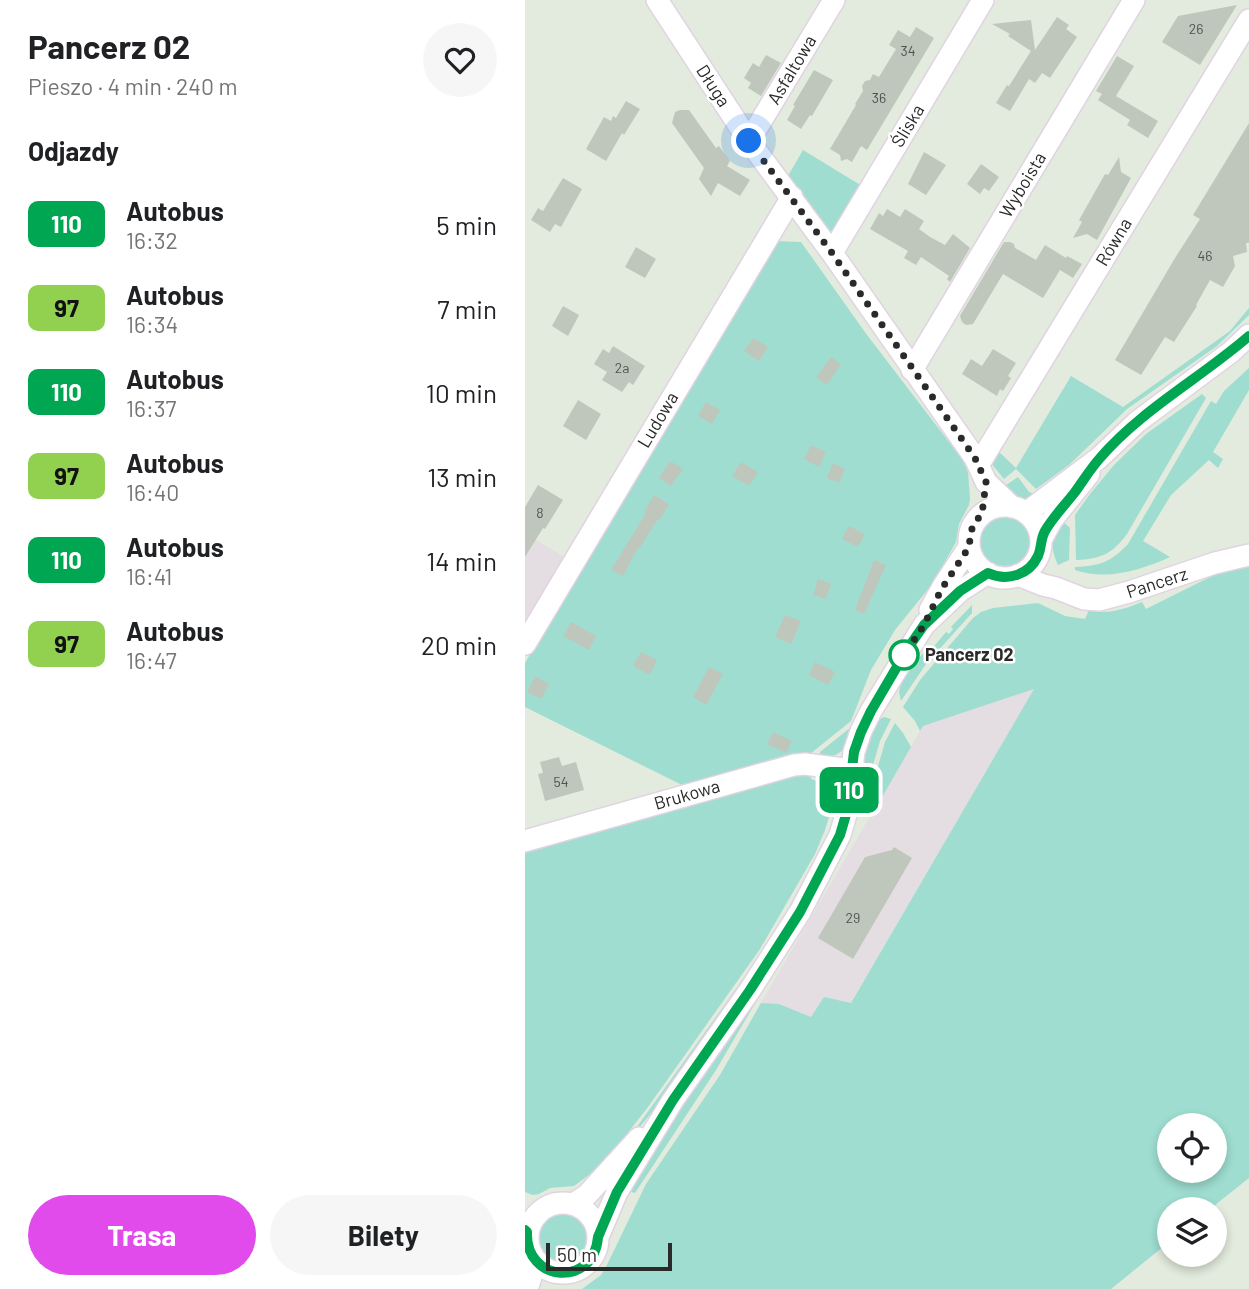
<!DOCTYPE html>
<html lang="pl">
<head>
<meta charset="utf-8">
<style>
	body { margin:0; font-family:Barlow,sans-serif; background:#f6f6f6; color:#202124; height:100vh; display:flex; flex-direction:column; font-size:26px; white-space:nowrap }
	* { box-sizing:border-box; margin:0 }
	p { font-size:23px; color:#757577 }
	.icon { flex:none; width:38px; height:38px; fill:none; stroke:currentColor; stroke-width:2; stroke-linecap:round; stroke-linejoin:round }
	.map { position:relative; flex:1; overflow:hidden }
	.details { display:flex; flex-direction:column; background:#fff; width:525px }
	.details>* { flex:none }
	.badge { padding:0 14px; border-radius:10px; font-size:24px; line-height:46px }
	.controls { position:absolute; left:632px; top:1113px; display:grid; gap:14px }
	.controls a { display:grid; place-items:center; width:70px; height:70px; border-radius:50%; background:#fff; box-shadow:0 4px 10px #0003; font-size:35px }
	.scale { position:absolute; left:21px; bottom:18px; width:126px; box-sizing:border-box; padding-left:7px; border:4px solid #2a2a2a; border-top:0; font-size:19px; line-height:24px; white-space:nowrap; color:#2a2a2a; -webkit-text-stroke:5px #fff; paint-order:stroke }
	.you { position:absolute; width:35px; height:35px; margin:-18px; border:5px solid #fff; border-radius:50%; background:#1a73e8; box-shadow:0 0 0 10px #1a73e833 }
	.map>.badge { position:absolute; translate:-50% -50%; box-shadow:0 0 0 4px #fff }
	h2 { padding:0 28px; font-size:26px; line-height:63px }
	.round { display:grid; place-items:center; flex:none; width:74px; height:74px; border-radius:37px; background:#f6f6f6 }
	.head { display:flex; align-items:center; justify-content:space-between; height:119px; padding:0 28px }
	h1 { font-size:33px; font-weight:700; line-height:52px }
	.action { display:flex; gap:14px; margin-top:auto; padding:14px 28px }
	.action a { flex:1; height:80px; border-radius:42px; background:#e14beb; color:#fff; font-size:28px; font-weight:700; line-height:80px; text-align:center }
	.action a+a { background:#f6f6f6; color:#202124 }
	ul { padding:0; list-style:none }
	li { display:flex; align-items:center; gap:21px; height:84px; padding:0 28px }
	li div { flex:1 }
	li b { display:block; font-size:26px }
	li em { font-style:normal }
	li .badge { min-width:77px; font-weight:700; text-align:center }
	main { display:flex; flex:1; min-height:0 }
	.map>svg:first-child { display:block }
	.industrial { fill:#e4dde1 }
	.green { fill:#9eddd0; fill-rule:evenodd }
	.building { fill:#bfc7bd }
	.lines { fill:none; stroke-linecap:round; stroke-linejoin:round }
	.minor-casing { stroke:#e1d3e2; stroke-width:24 }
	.minor { stroke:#fff; stroke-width:21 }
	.line-casing { stroke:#fff; stroke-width:16 }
	.line { stroke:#00a651; stroke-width:10 }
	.walk { stroke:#2a2a2a; stroke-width:7; stroke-dasharray:0 12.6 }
	.stop-dot { fill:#fff; stroke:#00a651; stroke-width:3.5 }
	.labels { text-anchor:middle; stroke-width:5; stroke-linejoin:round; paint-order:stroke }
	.number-label { font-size:14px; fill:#4f514f }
	.street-label { font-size:18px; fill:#2a2a2a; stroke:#fff }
	.stop-label { font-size:18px; font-weight:bold; fill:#2a2a2a; stroke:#fff; text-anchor:start }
</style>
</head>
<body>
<main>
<section class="details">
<div class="head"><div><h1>Pancerz 02</h1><p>Pieszo · 4 min · 240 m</p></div><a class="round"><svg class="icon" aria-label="heart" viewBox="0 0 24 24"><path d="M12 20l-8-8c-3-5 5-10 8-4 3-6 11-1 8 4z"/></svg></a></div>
<h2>Odjazdy</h2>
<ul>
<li><span class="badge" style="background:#00a651;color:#fff">110</span><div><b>Autobus</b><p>16:32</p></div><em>5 min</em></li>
<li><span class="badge" style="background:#92d050;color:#111">97</span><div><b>Autobus</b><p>16:34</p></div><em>7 min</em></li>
<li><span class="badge" style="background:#00a651;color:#fff">110</span><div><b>Autobus</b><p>16:37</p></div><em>10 min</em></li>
<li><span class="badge" style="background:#92d050;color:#111">97</span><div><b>Autobus</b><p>16:40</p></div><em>13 min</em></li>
<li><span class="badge" style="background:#00a651;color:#fff">110</span><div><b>Autobus</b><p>16:41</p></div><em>14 min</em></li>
<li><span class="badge" style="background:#92d050;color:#111">97</span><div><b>Autobus</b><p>16:47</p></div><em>20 min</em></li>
</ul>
<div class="action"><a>Trasa</a><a>Bilety</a></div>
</section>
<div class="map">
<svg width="724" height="1289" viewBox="0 0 724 1289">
	<rect width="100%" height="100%" fill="#e2ebdd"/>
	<path class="industrial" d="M0 533 39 557 0 623Z
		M510 688 325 1004 286 1017 254 1004 236 1003 398 726Z"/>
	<path class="green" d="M278 150 337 186 308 236 263 176Z
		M251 241 276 242 342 335 437 459 443 472 445 499 444 505 434 524 431 542 408 583 370 630 346 670 326 721 285 754 265 756 157 785 0 707V663Z
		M724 308V315L692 346 602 409 544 465 511 489 491 469 479 479 466 463 473 451 491 468 546 376 598 407 705 331Z
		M724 368V390L688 452 698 459 693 468 684 460 646 495 618 541 645 557C616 570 582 581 550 570V567C575 566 586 562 603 544L686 401 691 404 699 391Z
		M677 394 681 398 602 534C587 554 576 559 551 560L550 515 565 494 589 465 621 434Z
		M493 477 504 492 512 496C495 503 490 500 477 488Z
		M455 541a25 25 0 1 1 50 0a25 25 0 1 1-50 0Z
		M536 520 545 528 544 560 533 565C524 545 527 538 536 520Z
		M724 561V1178L685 1209H644V1242L586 1289H57L76 1275 81 1267 121 1184 195 1075 236 1003 254 1004 286 1017 299 997 326 1003 509 689 398 726 395 731 390 721 378 707 395 680 448 618 456 612 468 608 513 603 540 616 560 619 564 610C584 615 599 609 617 602L621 609 713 563ZM644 1125H690V1171H644Z
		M447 605V613L401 664 376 701 374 692 377 679 403 647 406 650 421 632 424 634 428 629 426 627Z
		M359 717 366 719 355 741 338 799 334 795C336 774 337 727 359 717Z
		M370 723 378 733 386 747 353 804 343 801 360 742Z
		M330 724C321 746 321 756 295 758V752Z
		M273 771 285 772 286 779 298 783 306 791 307 798 306 810 300 830 290 854 235 949 123 1107 87 1153 64 1175 49 1186 25 1188 14 1194 8 1195 0 1192V849Z
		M299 775 310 783 314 795V803L305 837 251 936 147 1088 94 1152 239 950 295 854 304 831 310 811 312 796 309 788 305 783 293 776Z
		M239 988 191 1070 110 1193 100 1190 148 1112Z
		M11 1235a26 26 0 1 1 52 0a26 26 0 1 1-52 0Z"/>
	<path class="building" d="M712 5 675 65 637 42 653 16Z
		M532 17 544 25 541 29 552 37 525 78 517 73 510 83 504 79 485 111 471 103 482 85 484 86 506 51 483 36 485 34 467 24 506 20 510 50Z
		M391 27 409 38 342 150 336 146 327 162 322 159 316 161 315 155 305 149 331 105 330 104 338 91 337 86 340 81 345 80 348 74 354 77 371 49 364 45 373 30 385 37Z
		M241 55 256 63 236 96 223 88 226 83 219 78 228 63 234 67Z
		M592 56 609 66 591 96 633 121 623 138 602 125 605 120 573 100 577 94 571 91Z
		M289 70 308 80 287 116 285 115 276 129 262 120 270 106 268 105Z
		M101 101 115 109 99 135 97 133 81 161 61 149 79 117 86 121 88 116 91 118Z
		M155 110H164L191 148 194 146 205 161 202 166 225 180 215 196 193 183 186 196 174 179 179 168 147 123 150 112Z
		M724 123V243H721L722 252 708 256 710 266 698 287 685 280 671 305 672 306 649 342 640 337 616 375 590 360 650 258 675 219 668 215Z
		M399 152 421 165 401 195 383 184Z
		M594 157 596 172 606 178 572 240 562 234 548 238 557 222 554 220 580 174 583 175Z
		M456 164 474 177 464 191 459 188 455 194 442 184Z
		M38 178 57 189 36 227 30 224 25 232 6 220 13 208 18 211Z
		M362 209 375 217 380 209 399 221 394 229 405 237 420 245 428 234 445 248 425 282 422 279 424 276 396 257 391 265 379 258 383 251 345 229 354 213 358 216Z
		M479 242H485L489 244 490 248 511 260 520 245 541 258 542 256 557 264 548 278 535 270 518 298 478 274 448 324 441 325 437 322 435 316Z
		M111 247 131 259 120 278 100 267Z
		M38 306 54 315 43 336 27 326Z
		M228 338 243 347 234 361 219 351Z
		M88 346 120 366 108 385 104 382 97 392 77 380 82 372 69 364 78 349 84 353Z
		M468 349 491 363 483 376 486 378 478 391 475 389 472 396 437 374 446 359 457 366Z
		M306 357 316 364 302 385 291 377Z
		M53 400 76 414 61 440 38 426Z
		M181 402 195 410 187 424 173 416Z
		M286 445 301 452 294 467 279 459Z
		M145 461 158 469 146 486 134 478Z
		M216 462 233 472 224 486 207 476Z
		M308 463 320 469 314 483 302 478Z
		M13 485 38 500 20 529 18 528 0 557V507Z
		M129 495 144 504 134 521 132 520 115 548H113L98 576 86 570 121 513 119 512Z
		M324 526 340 534 333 547 317 539Z
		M349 560 361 565 339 614 330 610Z
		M293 579 306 584 301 599 288 595Z
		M260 615 276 621 266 644 250 637Z
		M46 622 71 636 64 650 38 636Z
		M116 652 132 660 125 675 108 666Z
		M290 662 310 672 303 685 284 675Z
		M184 667 198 674 181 705 168 697Z
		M10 676 24 684 16 699 2 692Z
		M248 732 267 741 261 753 242 744Z
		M34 757 37 766 51 762 59 790 20 801 13 774 18 773 15 762Z
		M369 847 387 858 328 959 293 938 340 857 367 850Z"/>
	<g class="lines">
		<defs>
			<path id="minor" d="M132 0 224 141 307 253 450 458 461 482 487 507
				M224 141 309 0
				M307 253 458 0
				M387 370 609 0
				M452 462 457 459 724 20
				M444 542a36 36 0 1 1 72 0a36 36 0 1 1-72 0Z
				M501 513 574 458 612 422 706 352 724 335
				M516 540 527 520 564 474
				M493 575 518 585 531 588 559 599 574 600 604 592 690 563 724 555
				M405 610 419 585 444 547
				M0 644 267 197
				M0 841 269 765 280 764 326 770
				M3 1238a35 35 0 1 1 70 0a35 35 0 1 1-70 0Z
				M48 1204 61 1196 114 1138
				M73 1237 92 1192 148 1100 225 990 275 912 315 835 322 811 329 752 336 731 346 711 399 625 435 591 463 573
				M2 1289 6 1277 8 1257"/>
		</defs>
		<use href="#minor" class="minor-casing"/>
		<use href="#minor" class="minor"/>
	</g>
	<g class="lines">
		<defs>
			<path id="line" d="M0 1230 2 1232C0 1283 69 1288 73 1237L92 1192 148 1100 225 990 275 912 315 835 322 811 329 752 336 732 346 711 383 648 399 625 435 591 463 573C482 582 504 575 513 556 517 547 515 540 520 531 528 517 540 505 550 492 558 481 566 468 575 458 616 410 677 377 724 336"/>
		</defs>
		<use href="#line" class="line-casing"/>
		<use href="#line" class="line"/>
		<path class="walk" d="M224 141 307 253 450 458 461 482 457 514 450 522 446 531 444 547 416 590 399 625 379 655"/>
	</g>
	<circle class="stop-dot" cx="379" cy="655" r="14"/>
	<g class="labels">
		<g class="number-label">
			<text x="671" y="34">26</text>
			<text x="383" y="56">34</text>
			<text x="354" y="103">36</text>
			<text x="680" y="261">46</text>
			<text x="97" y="373">2a</text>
			<text x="15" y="518">8</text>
			<text x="36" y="787">54</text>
			<text x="328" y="923">29</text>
		</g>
		<g class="street-label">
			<text transform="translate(267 70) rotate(-59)" y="6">Asfaltowa</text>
			<text transform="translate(188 86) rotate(57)" y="6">Długa</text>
			<text transform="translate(383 126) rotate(-59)" y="6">Śliska</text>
			<text transform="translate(498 185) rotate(-59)" y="6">Wyboista</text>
			<text transform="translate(589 242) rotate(-59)" y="6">Równa</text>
			<text transform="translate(133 420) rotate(-59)" y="6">Ludowa</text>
			<text transform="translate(632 583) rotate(-18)" y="6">Pancerz</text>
			<text transform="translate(162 795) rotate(-16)" y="6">Brukowa</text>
		</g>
		<g class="stop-label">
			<text x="400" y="661">Pancerz 02</text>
		</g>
	</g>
</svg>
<div class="controls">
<a><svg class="icon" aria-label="locate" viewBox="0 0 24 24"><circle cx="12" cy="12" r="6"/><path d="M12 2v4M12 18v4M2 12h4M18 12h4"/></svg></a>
<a><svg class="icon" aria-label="layers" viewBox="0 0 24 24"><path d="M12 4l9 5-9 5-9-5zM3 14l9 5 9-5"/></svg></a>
</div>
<div class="scale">50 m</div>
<div class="you" style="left:224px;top:141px"></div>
<b class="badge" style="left:324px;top:790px;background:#00a651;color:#fff">110</b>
</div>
</main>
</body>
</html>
